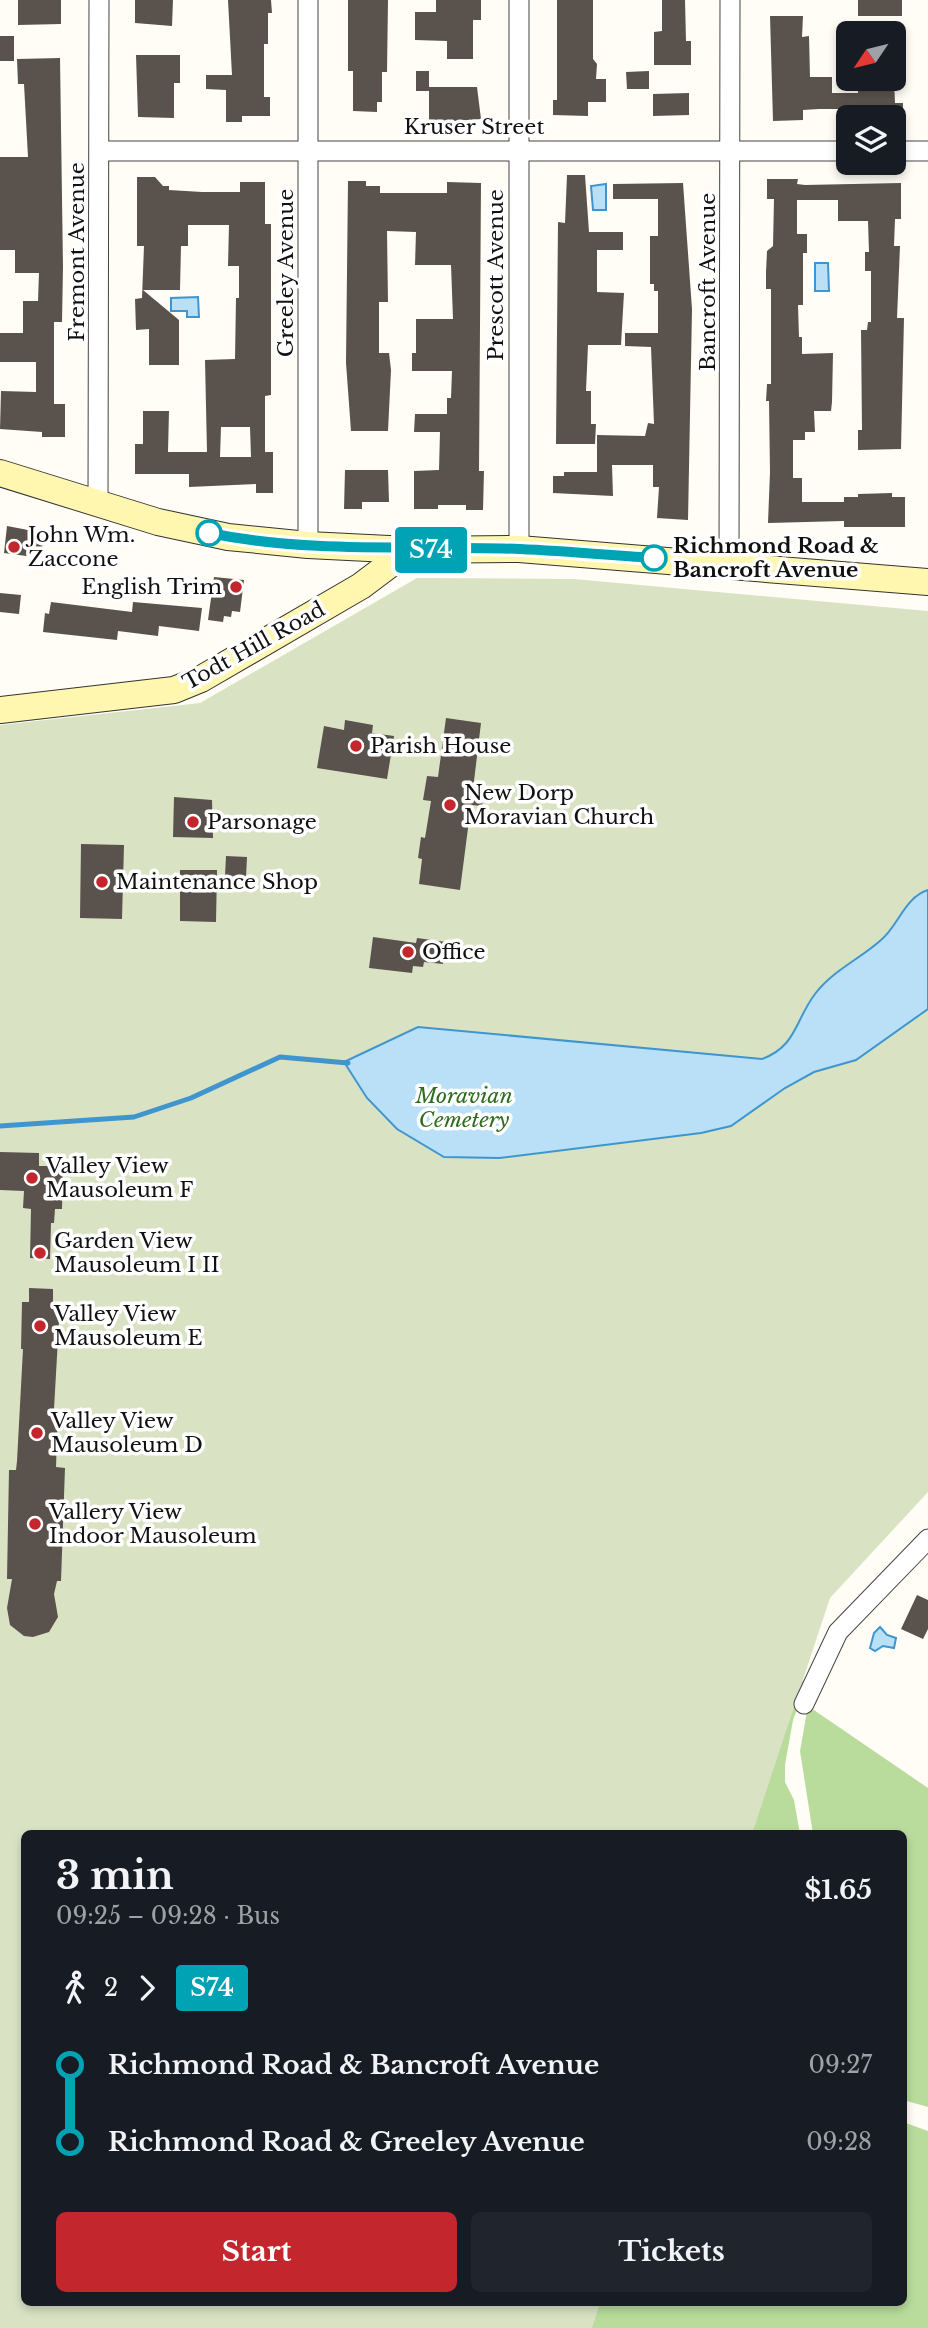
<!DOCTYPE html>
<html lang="en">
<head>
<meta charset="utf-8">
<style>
	body { margin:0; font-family:"Libre Baskerville",serif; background:#20242c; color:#f1f3f6; height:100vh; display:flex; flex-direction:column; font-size:26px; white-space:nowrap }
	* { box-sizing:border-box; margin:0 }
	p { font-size:23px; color:#9ea1a6 }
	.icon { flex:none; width:38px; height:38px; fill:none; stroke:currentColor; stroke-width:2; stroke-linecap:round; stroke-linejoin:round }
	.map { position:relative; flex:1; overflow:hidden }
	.side { position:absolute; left:21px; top:1830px; width:886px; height:476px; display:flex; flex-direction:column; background:#171b24; border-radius:10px; box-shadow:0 4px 10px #0003 }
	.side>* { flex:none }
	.badge { padding:0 14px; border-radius:5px; font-size:24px; line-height:46px }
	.needle { width:46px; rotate:235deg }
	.tools { position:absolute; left:836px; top:21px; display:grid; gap:14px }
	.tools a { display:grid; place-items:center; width:70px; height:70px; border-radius:10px; background:#171b24; box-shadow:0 4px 10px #0003; font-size:35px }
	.map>.badge { position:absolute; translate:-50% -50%; box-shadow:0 0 0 4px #fff }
	.legs { display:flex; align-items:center; gap:10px; height:77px; padding:0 35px; font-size:23px }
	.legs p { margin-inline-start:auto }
	.summary { display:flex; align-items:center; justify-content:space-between; height:119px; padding:0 35px }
	h1 { font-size:38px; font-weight:800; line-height:52px }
	.primary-button { display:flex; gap:14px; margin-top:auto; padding:14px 35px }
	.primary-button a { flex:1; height:80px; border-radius:10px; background:#c4262e; color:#fff; font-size:28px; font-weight:800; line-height:80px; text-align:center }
	.primary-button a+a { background:#20242c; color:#f1f3f6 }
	ul { padding:0 35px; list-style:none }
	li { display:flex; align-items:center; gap:24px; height:77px; font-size:26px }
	li i { display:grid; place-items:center; width:10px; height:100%; margin:0 9px; background:currentColor }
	li i::after { content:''; width:18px; height:18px; margin:-9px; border:5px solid; border-radius:50%; background:#171b24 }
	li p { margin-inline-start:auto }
	li:first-child i { background:linear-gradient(#0000 50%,currentColor 0) }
	li:last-child i { background:linear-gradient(currentColor 50%,#0000 0) }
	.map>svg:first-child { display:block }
	.forest { fill:#b9dc9c }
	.cemetery { fill:#d9e3c4 }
	.water { fill:#b9e0f7; stroke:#3f96cf; stroke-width:2 }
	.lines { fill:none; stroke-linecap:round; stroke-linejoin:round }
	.stream { stroke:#3f96cf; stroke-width:5 }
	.building { fill:#5a524d; fill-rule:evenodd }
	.street-casing { stroke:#444; stroke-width:21 }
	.secondary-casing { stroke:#333; stroke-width:28 }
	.street { stroke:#fff; stroke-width:19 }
	.secondary { stroke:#fff6b0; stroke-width:26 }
	.line-1-casing { stroke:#fff; stroke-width:16 }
	.line-1 { stroke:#00a3b4; stroke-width:10 }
	.stop-1-dot { fill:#fff; stroke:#00a3b4; stroke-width:3.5 }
	.poi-dot { fill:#c4262e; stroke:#fff; stroke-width:2.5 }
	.labels { text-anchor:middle; stroke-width:7; stroke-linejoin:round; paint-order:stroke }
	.street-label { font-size:21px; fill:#111; stroke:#fff }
	.poi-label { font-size:21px; fill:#111; stroke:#fff; text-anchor:start }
	.stop-label { font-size:21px; font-weight:bold; fill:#111; stroke:#fff; text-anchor:start }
	.park-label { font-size:21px; font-style:italic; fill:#2f6b1f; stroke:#fff }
</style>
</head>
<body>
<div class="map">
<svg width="928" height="2328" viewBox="0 0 928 2328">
	<rect width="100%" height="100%" fill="#fffdf5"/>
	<path class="forest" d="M794 1676 807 1684 793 1720 785 1765V1782L794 1800 800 1834H740Z
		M808 1706 928 1788V2107L903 2100V1834H813L800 1751Z
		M903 2122 928 2131V2328H455L458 2303H903Z"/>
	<path class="cemetery" d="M417 578 574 579 928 611V1492L830 1598 752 1834H24V2303H600L592 2328H0V725L200 703Z"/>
	<path class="water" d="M606 184V210H593L591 186Z
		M815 263H828L829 291H815Z
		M198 297 199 317H187V311H171V298Z
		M928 890V1009L856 1060 814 1072 785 1088 731 1126 701 1133 499 1158 444 1157 397 1129 367 1098 344 1062 418 1027 762 1059C797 1046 795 1020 815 994 832 971 860 959 881 940 898 926 905 897 928 890Z
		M880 1627 887 1635 896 1638 894 1648 883 1646 875 1651 870 1648 874 1633Z"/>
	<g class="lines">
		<path class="stream" d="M0 1126 134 1117 191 1098 280 1057 348 1063"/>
	</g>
	<path class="building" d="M18 0H61V24L18 25Z
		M135 0H173L172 26 135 23Z
		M228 0H271L272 13H268V44H264V97H270V116H242V122H226V90L206 89V75H232Z
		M348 0H388L387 72H382V102H377V112L353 111V71H348Z
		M436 0H481V20H473V59H447V41L415 40V12H436Z
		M557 0H593V59L597 64 596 79H606V102H588V116L553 115V100H557Z
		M662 0H685L686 41H691V65H654V32L662 31Z
		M858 0H902V16H858Z
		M770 16H803L802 37 809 36 810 77H832V93H858V79H894L895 103H903V117H859V109H819L803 110V120L773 121Z
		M0 36H14V61H0Z
		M136 55H180V83H174V118L138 117Z
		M60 58 63 267 62 322H54V404H65V437H42V432L0 429 1 391 36 392V362H0V333H23V301H38L39 273H15V250H0V157H28L24 84H18L17 59Z
		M416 71H429V87H477L481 119 429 123V91H416Z
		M649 71V89H627L626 72Z
		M689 93V115L653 116V94Z
		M567 175H585L589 232H623V250H597V292L624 293 621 345H588L586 391H591V424H596L595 444H556L558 222 565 223Z
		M137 177H155L163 186H169V190L202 192H240V182H265V224H271V395L265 396V452H273V493H256V484L189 487V474H135V444H143V411H169L168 452H207L205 360 235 359 236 298H239V266H228L229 225H188V246H181L180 290H143L179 320V365H149V329L136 330 135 299 142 298 144 246H137ZM221 427H250L251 457H220Z
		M767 179H798L797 184 805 185 901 183V219H895L894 246H900L897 318H904L901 449 858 450V430H862L861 330H867L868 322H871V271H865V252H869L868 221H838V200H797V234H807V253H803V305H798L799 337H802V354L833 353 832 402 831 411H814L815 432H805V440H793V478H802V502H844V497H858V494L892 493V497H905V527H844V521L768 523 770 472 769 401H766L767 384H771V289H766V272L767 251 773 246 774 199H767Z
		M348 181H366V186H380V193H447V182L481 183 479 471H484L483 510H466V505H438V509H414V471L439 470 440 432H414L415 414H447V398H451L452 371H412V353H416V319H453L451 265H415L416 232 387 231 388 302H379V353H389L391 370 388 431H351L346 363Z
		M683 183 692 309 688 520 657 518 659 487H653V465H612L613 496 553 493V476H564V472H597V435L645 436 648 423 654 424 651 347 625 346V333H658V291H654V284H650V236H658V199H613V184Z
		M345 470H388L389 502H362V509H344Z
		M7 526 44 533 41 558 4 553Z
		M214 577 244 580 240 612 232 611 231 617 224 616 223 622 208 620Z
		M0 593 21 595 19 614 0 612Z
		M51 602 132 612 133 602 202 608 199 631 159 626 158 636 118 631 117 640 43 632 45 613 49 614Z
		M446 718 481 723 474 781 485 783 482 806 471 805 460 890 419 884 422 859 418 858 421 837 425 838 431 801 423 800 427 776 438 777Z
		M345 720 373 725 372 733 394 736 387 779 317 768 324 726 344 730Z
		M174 797 212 800 213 838 173 837Z
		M81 844 124 845 122 919 80 918Z
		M226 856 247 857 246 877 225 876Z
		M180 870H217L216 922 180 921Z
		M373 937 416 943 417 938 446 942 443 964 424 962 423 967 413 966 412 973 369 968Z
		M0 1152 39 1153V1166H63L62 1209H55L54 1223H51L50 1259 30 1258 31 1209 23 1208 24 1191 0 1190Z
		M29 1288 53 1289V1303H60L54 1409H58L56 1467 65 1468 61 1581H57L54 1594 58 1617 49 1632 33 1637 24 1636 10 1625 7 1608 12 1579H7L9 1470H16L17 1461 23 1349H21L22 1302H29Z
		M917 1595 928 1600V1629L923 1639 901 1629Z"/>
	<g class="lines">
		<defs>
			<path id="street" d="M100 151H849
				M894 151H928
				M98 504 99 0
				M308 545V0
				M519 549V0
				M729 564 730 0
				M804 1704 838 1632 928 1539"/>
			<path id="secondary" d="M0 473 158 522 228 537 308 545 409 550 519 549 928 582
				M0 710 174 690 201 679 361 586 409 550"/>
		</defs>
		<use href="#street" class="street-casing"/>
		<use href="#secondary" class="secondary-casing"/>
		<use href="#street" class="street"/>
		<use href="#secondary" class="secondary"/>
	</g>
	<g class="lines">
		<defs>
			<path id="line-1" d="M209 533C312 554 416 545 520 549 564 551 609 555 654 558"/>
		</defs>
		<use href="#line-1" class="line-1-casing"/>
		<use href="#line-1" class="line-1"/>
	</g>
	<g class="stop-1-dot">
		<circle cx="209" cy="533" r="12"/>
		<circle cx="654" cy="558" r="12"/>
	</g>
	<g class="poi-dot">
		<circle cx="14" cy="547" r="7"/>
		<circle cx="236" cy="587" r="7"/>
		<circle cx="356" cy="746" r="7"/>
		<circle cx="450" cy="805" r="7"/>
		<circle cx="193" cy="822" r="7"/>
		<circle cx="102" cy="882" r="7"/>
		<circle cx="408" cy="952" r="7"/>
		<circle cx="32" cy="1178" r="7"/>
		<circle cx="40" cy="1253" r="7"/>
		<circle cx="40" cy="1326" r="7"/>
		<circle cx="37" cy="1433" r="7"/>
		<circle cx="35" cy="1524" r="7"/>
	</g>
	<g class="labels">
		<g class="street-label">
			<text x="474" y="134">Kruser Street</text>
			<text transform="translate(77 252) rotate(-90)" y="7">Fremont Avenue</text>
			<text transform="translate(286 273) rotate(-90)" y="7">Greeley Avenue</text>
			<text transform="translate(496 275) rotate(-90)" y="7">Prescott Avenue</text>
			<text transform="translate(708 282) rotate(-90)" y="7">Bancroft Avenue</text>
			<text transform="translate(254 646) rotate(-29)" y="7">Todt Hill Road</text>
		</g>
		<g class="poi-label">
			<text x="28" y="542">John Wm.<tspan x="28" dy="24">Zaccone</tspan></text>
			<text x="222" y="594" text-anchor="end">English Trim</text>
			<text x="370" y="753">Parish House</text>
			<text x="464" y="800">New Dorp<tspan x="464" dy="24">Moravian Church</tspan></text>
			<text x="207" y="829">Parsonage</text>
			<text x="116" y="889">Maintenance Shop</text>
			<text x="422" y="959">Office</text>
			<text x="46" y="1173">Valley View<tspan x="46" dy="24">Mausoleum F</tspan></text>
			<text x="54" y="1248">Garden View<tspan x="54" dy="24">Mausoleum I II</tspan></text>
			<text x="54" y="1321">Valley View<tspan x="54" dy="24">Mausoleum E</tspan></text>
			<text x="51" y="1428">Valley View<tspan x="51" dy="24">Mausoleum D</tspan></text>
			<text x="49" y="1519">Vallery View<tspan x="49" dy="24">Indoor Mausoleum</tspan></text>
		</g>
		<g class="stop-label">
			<text x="673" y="553">Richmond Road &amp;<tspan x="673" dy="24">Bancroft Avenue</tspan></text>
		</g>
		<g class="park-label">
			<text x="464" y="1103">Moravian<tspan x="464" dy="24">Cemetery</tspan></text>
		</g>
	</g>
</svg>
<div class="tools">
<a><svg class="needle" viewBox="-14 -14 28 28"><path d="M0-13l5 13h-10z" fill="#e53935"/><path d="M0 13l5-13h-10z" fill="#9ea1a6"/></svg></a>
<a><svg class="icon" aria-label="layers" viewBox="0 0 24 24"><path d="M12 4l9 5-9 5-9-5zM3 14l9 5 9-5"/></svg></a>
</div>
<b class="badge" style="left:431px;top:550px;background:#00a3b4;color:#fff">S74</b>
<section class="side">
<div class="summary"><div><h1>3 min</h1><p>09:25 – 09:28 · Bus</p></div><b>$1.65</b></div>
<div class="legs"><svg class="icon" aria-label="walk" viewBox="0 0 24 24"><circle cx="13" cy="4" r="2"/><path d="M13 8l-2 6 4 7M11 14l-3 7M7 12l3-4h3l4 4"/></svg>2<svg class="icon" aria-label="forward" viewBox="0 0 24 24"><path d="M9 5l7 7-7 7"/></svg><b class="badge" style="background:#00a3b4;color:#fff">S74</b></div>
<ul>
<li><i style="color:#00a3b4"></i><b>Richmond Road &amp; Bancroft Avenue</b><p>09:27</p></li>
<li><i style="color:#00a3b4"></i><b>Richmond Road &amp; Greeley Avenue</b><p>09:28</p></li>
</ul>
<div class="primary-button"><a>Start</a><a>Tickets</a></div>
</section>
</div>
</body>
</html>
